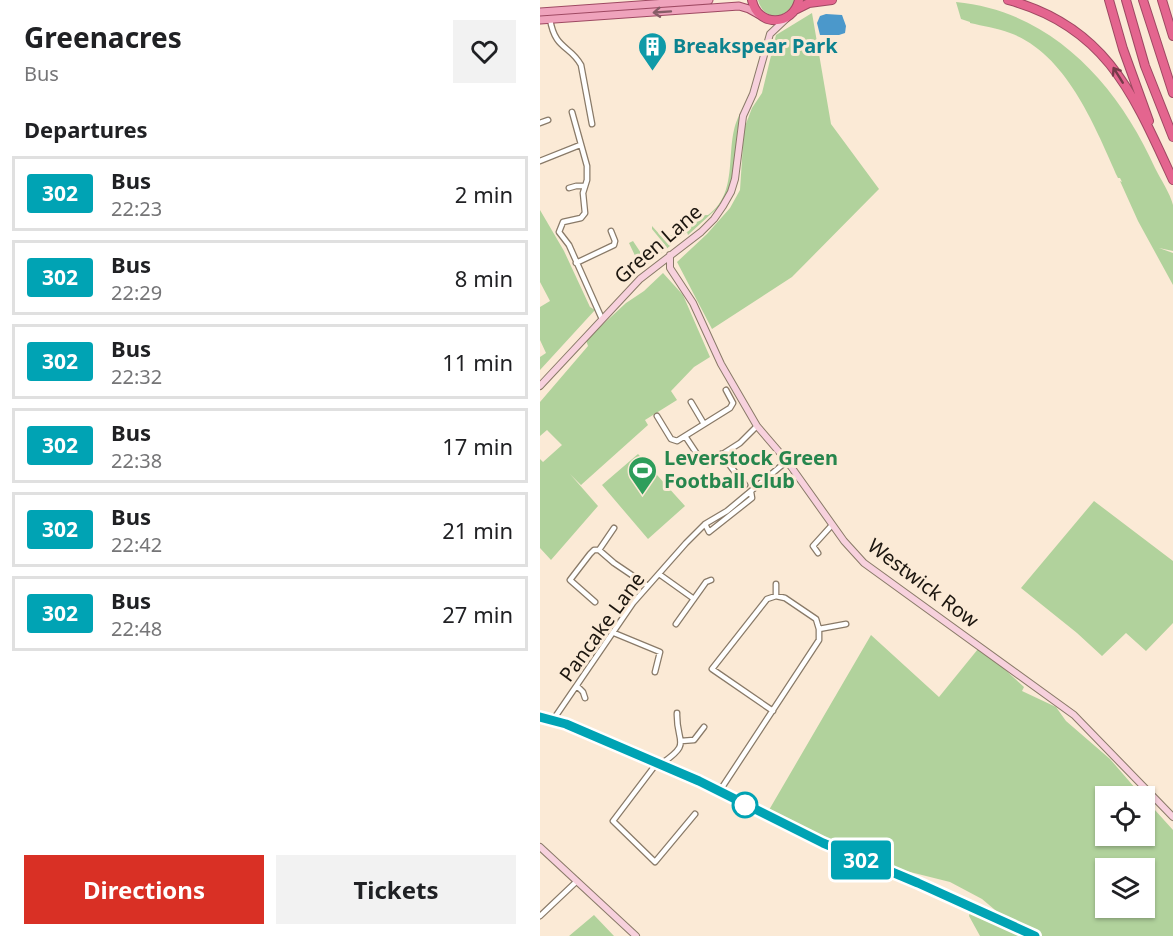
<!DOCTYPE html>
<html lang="en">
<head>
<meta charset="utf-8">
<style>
	body { margin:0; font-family:"Noto Sans",sans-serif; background:#f2f2f2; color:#202124; height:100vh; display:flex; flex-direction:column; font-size:22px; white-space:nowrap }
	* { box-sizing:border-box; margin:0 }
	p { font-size:20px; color:#757577 }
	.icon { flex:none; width:33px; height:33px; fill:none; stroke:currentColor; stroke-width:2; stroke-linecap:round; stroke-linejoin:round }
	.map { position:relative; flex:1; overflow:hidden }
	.side { display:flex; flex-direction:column; background:#fff; width:540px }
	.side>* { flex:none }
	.badge { padding:0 12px; border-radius:4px; font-size:21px; line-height:39px }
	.tools { position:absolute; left:555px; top:786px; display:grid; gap:12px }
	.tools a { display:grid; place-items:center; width:60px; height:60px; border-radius:0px; background:#fff; box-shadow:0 2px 4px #0004; font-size:30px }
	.map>.badge { position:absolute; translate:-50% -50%; box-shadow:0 0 0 3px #fff }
	h2 { padding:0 24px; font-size:22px; line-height:54px }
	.round { display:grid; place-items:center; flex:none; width:63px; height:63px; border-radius:0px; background:#f2f2f2 }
	.headline { display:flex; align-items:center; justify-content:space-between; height:102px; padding:0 24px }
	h1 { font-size:28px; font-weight:700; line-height:45px }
	.primary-button { display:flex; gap:12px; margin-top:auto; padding:12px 24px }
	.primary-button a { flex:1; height:69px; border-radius:0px; background:#d93025; color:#fff; font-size:24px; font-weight:700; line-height:69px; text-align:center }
	.primary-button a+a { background:#f2f2f2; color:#202124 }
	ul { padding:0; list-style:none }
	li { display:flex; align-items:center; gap:18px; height:75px; margin:0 12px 9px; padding:0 12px; border:3px solid #e0e0e0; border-radius:0px }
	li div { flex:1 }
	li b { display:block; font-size:22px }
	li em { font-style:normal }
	li .badge { min-width:66px; font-weight:700; text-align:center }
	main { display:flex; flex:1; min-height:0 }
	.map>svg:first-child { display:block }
	.green { fill:#b1d29c; fill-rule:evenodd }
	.water { fill:#4b98cb }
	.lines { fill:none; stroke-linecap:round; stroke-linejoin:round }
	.street-casing { stroke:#897a68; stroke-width:7 }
	.secondary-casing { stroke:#897a68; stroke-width:8 }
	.primary-casing { stroke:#9e4962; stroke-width:9 }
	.highway-casing { stroke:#9e4962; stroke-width:10 }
	.street { stroke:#fff; stroke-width:4.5 }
	.secondary { stroke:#f7d1dd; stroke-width:6 }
	.primary { stroke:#efa3bc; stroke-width:7 }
	.highway { stroke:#e4658f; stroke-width:8 }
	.oneway { stroke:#865c66 }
	.oneway2 { stroke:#763a49 }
	.line-casing { stroke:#fff; stroke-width:14 }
	.line { stroke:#00a3b4; stroke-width:9 }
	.stop-dot { fill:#fff; stroke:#00a3b4; stroke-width:3 }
	.labels { text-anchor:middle; stroke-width:6; stroke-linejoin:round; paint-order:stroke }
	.culture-label { font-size:20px; font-weight:bold; fill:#0d838f; stroke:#fbead6; text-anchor:start }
	.street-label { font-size:20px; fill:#1c160f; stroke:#fbead6 }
	.leisure-label { font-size:20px; font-weight:bold; fill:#27864d; stroke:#fbead6; text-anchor:start }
</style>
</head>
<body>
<main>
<section class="side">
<div class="headline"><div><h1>Greenacres</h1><p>Bus</p></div><a class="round"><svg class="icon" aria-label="heart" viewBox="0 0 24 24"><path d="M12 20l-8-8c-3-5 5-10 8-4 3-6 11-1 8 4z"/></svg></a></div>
<h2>Departures</h2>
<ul>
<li><span class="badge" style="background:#00a3b4;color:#fff">302</span><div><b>Bus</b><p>22:23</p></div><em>2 min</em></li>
<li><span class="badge" style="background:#00a3b4;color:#fff">302</span><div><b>Bus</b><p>22:29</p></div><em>8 min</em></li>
<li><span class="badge" style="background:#00a3b4;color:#fff">302</span><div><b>Bus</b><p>22:32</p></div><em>11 min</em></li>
<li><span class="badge" style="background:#00a3b4;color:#fff">302</span><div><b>Bus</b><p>22:38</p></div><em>17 min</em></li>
<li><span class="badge" style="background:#00a3b4;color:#fff">302</span><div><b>Bus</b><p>22:42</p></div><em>21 min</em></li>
<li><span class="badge" style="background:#00a3b4;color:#fff">302</span><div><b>Bus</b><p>22:48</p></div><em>27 min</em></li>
</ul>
<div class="primary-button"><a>Directions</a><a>Tickets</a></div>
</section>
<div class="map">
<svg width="633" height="936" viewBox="0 0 633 936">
	<rect width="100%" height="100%" fill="#fbead6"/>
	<path class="green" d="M218 0H255C247 20 224 22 218 0Z
		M416 2C512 11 578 85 615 168 621 180 630 193 633 205 633 219 633 237 633 251L619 248 633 253V285L598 221 580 181 582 182 580 178H578C555 127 527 54 470 33 457 28 443 26 430 23V22L421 19Z
		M272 13 291 124 339 189 252 277 172 329 137 262 167 234 190 208 200 190 204 129 212 108 222 93 236 35Z
		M201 112 197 133 195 172 184 202 148 235 147 232 108 264 98 262 89 243 93 241 105 259 125 245 112 229V226L121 236C135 237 143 232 148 219L145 217 147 213H149V216L168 215C202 191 182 143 201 112Z
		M0 210 24 251 50 307 55 310 0 370V357L6 353 0 340V307L10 301 0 282Z
		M123 273 143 295 170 357 154 367 131 391 137 400 105 420 108 425 41 485 30 474 58 506 11 560 0 548V459L3 462 22 445 7 430 0 436V402L48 346 46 340 86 303 104 291Z
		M98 454 145 506 108 539 62 485Z
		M554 501 633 561V623L606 651 586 633 562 656 537 633 481 588Z
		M331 635 399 697 438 649 449 655 484 687 482 691 516 707 526 721 570 759 602 796H566V836H604L605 799 633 830V936H502L461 915 442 899 410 882 346 866 229 810ZM566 868H604V908H566Z
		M430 912 438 914 486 936H440L429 916Z
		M54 915 74 936H29Z"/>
	<path class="water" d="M286 14 302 15 306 26 305 33 299 35H280L277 23 280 16Z"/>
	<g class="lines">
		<defs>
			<path id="street" d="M10 19C15 50 30 45 41 65L52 124
				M32 112 47 166V180L43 193 45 213 41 218 23 222 19 232 29 245 62 319
				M0 123 8 120
				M0 161 40 145
				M29 188 36 186H44
				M36 263 74 245 75 241 71 231
				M151 402 164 424
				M117 416 131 439 137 441 190 408 193 403 186 390
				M145 436 163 463 167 464 200 443 217 426
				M181 454 205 485
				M165 524 169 532 212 498 211 492
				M59 550 74 563 108 586
				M278 553 273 546 292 525
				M119 574 154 599
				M236 584V596
				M55 602 30 580 50 554 54 550H59L74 528
				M136 624 166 582 171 580
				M279 629 306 624
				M74 633 120 652 115 672
				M37 686 43 692 45 698
				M13 720 93 603 146 543 165 524 187 511 247 461
				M141 741 154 740 164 727
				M117 763 73 821 115 862 155 814
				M121 764C153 742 136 744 137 713
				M179 792 279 640V629L276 619 245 598 236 596 227 599 172 669 233 711
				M0 916 37 881"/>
			<path id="secondary" d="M130 255V268L153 303 181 364 217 426 247 461 304 541 324 563 534 715 633 817
				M0 386 100 279 161 232 174 219 183 206 191 192 195 179 203 116 213 94 230 34 247 18
				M0 847 96 936"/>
			<path id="primary" d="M0 12 169 0
				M0 20 199 6 209 9 218 14
				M0 717 26 724 159 781 283 843 377 883 495 936"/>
			<path id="highway" d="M212 0C217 27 253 27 259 0
				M468 0C566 26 594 95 633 180
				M569 0 583 49 609 121
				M586 0 605 66 633 137
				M603 0 633 93
				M622 0 633 36
				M257 9 269 3 292 0"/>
		</defs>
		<use href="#street" class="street-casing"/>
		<use href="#secondary" class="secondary-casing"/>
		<use href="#primary" class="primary-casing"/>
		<use href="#highway" class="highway-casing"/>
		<use href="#street" class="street"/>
		<use href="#secondary" class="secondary"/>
		<use href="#primary" class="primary"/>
		<use href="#highway" class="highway"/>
	</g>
	<defs><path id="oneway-shaft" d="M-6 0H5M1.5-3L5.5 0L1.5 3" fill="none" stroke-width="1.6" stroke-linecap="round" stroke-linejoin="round" transform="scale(1.5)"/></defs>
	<use class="oneway" href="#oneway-shaft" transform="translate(122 12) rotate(176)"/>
	<use class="oneway2" href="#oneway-shaft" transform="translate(578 75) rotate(-122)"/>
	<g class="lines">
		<defs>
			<path id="line" d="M0 717 26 724 159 781 283 843 378 883 495 936"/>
		</defs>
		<use href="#line" class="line-casing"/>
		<use href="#line" class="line"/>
	</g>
	<defs>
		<symbol id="building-pin" viewBox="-11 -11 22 30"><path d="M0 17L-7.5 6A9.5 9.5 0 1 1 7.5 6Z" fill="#0f9aa8" stroke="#fbead6"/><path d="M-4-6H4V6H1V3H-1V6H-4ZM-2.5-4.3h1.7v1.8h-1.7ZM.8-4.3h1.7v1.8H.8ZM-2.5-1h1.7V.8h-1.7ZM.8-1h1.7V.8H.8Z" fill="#fff"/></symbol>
		<symbol id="stadium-pin" viewBox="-11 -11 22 30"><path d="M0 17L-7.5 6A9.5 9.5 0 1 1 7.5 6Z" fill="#2e9e5b" stroke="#fbead6"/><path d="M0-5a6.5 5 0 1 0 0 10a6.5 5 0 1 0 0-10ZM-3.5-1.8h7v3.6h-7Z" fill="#fff"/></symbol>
	</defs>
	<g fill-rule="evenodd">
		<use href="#building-pin" x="96" y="30" width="33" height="45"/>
		<use href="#stadium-pin" x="86" y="454" width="33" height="45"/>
	</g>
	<circle class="stop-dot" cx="205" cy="805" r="12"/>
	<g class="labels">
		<g class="culture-label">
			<text x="133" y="53">Breakspear Park</text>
		</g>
		<g class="street-label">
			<text transform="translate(118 244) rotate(-41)" y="7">Green Lane</text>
			<text transform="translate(383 583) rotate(37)" y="7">Westwick Row</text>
			<text transform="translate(62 627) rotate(-54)" y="7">Pancake Lane</text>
		</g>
		<g class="leisure-label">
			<text x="124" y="465">Leverstock Green<tspan x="124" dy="23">Football Club</tspan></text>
		</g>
	</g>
</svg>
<div class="tools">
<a><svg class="icon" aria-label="locate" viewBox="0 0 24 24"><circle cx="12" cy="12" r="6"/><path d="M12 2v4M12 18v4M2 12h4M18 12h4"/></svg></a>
<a><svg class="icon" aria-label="layers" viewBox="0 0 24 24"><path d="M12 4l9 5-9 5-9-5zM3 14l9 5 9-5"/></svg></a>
</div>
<b class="badge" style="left:321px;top:860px;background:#00a3b4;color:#fff">302</b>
</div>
</main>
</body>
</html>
